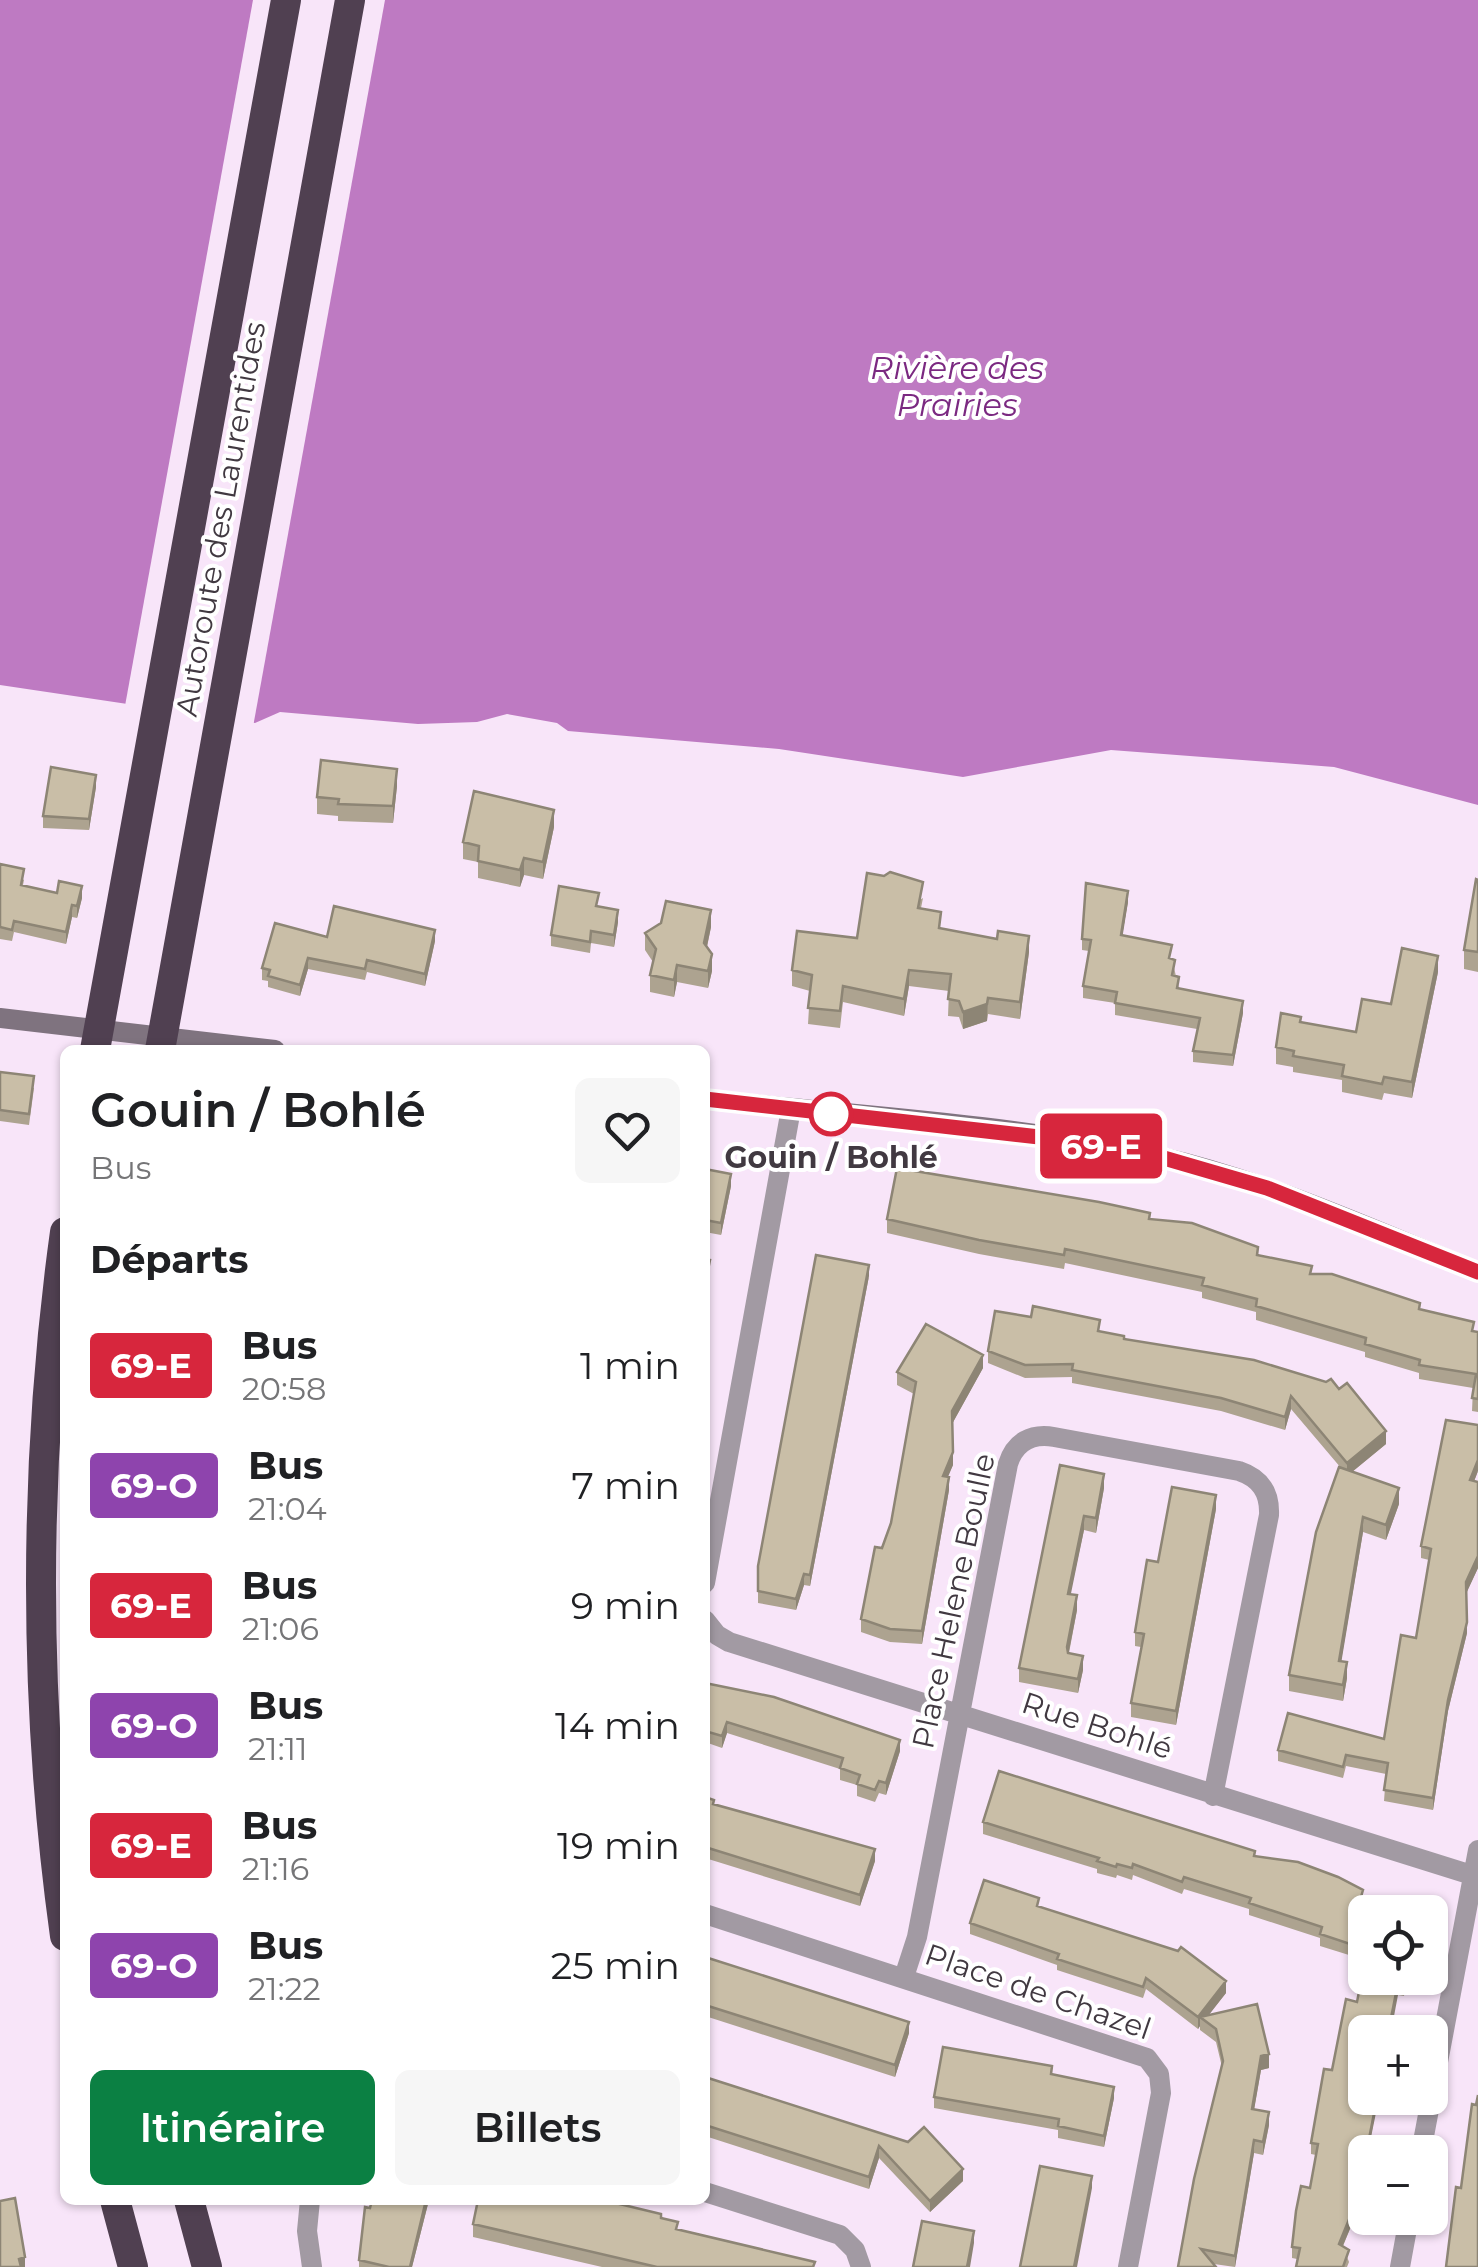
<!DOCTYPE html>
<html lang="fr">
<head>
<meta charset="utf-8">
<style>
	body { margin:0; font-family:Montserrat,sans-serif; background:#f6f6f6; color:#202124; height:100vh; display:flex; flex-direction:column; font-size:38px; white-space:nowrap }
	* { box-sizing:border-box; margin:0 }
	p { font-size:32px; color:#757577 }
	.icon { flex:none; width:55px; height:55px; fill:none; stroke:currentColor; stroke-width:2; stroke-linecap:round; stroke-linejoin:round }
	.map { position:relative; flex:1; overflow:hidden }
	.sheet { position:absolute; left:60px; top:1045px; width:650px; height:1160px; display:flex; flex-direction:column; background:#fff; border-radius:15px; box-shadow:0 2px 8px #0004 }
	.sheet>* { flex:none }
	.badge { padding:0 20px; border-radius:8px; font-size:35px; line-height:65px }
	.tools { position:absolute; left:1348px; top:1895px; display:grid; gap:20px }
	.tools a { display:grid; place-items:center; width:100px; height:100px; border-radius:15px; background:#fff; box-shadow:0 2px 8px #0004; font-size:50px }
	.map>.badge { position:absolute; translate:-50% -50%; box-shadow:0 0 0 5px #fff }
	h2 { padding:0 30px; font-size:38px; line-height:90px }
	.round { display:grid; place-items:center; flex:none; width:105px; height:105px; border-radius:15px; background:#f6f6f6 }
	.headline { display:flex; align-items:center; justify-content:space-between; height:170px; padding:0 30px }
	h1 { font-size:48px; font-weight:600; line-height:75px }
	.cta { display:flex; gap:20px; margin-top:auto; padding:20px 30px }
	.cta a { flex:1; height:115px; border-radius:15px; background:#0b8043; color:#fff; font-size:40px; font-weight:600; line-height:115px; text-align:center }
	.cta a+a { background:#f6f6f6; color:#202124 }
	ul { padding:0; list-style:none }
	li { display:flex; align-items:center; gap:30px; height:120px; padding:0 30px }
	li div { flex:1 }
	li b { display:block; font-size:38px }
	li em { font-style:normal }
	li .badge { min-width:110px; font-weight:700; text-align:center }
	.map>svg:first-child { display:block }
	.water { fill:#be7ac2 }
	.pier { fill:#f8e5f9 }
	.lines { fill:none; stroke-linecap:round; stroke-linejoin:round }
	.street { stroke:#a29aa3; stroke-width:20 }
	.secondary { stroke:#7f737f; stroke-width:20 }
	.highway { stroke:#504051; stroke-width:30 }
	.wall { fill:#ada390 }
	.shaded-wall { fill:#8d8575 }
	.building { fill:#c9bea7; stroke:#8d8575; stroke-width:2.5 }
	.line-casing { stroke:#fff; stroke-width:22 }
	.line { stroke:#d7263d; stroke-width:15 }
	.stop-dot { fill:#fff; stroke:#d7263d; stroke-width:5 }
	.labels { text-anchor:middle; stroke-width:8; stroke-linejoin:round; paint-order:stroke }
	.street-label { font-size:30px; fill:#413941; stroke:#fff }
	.stop-label { font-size:30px; font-weight:bold; fill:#413941; stroke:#fff }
	.water-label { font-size:32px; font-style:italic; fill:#7b2981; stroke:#fff }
</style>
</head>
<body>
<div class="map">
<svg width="1478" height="2267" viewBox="0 0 1478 2267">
	<rect width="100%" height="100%" fill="#f8e5f9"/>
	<path class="water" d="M0 0H1478V805L1334 767 1111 750 963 777 779 749 568 731 557 723 507 714 477 722 418 724 280 712 255 723 0 685Z"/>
	<path class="pier" d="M253 0H385L253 727 125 706Z"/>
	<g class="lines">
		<path class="street" d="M705 1583 791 1109
			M705 1620 717 1635 729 1642 1478 1877
			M705 1914 1147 2058 1159 2074 1161 2093 1128 2267
			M904 1977 917 1937 1008 1464C1015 1442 1031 1433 1054 1437L1239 1471C1260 1478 1270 1492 1269 1515L1213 1796
			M1421 2152 1478 1850
			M705 2192 840 2235 855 2250 861 2267
			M310 2200 307 2231 312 2267
			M1400 2267 1409 2218"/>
		<path class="secondary" d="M0 1018 275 1050
			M705 1099C853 1116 1012 1123 1157 1156 1268 1181 1373 1230 1478 1272"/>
		<path class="highway" d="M95 1050 286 0
			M160 1050 350 0
			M65 1232C33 1463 33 1705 65 1936
			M115 2200 133 2267
			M189 2200 207 2267"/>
	</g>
	<path class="wall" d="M397 786 393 823 338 821V816L317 814V797Z
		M96 787 89 830 43 828V816Z
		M554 827 543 879 524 875 520 887 478 878V862L463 859V842Z
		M0 864 24 880 23 885 82 898 77 918 72 917 66 944 14 932 12 941 0 939Z
		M1478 880V972L1464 969V950Z
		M923 898 921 908 941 929 1029 952 1020 1019 988 1014 987 1021 963 1029 959 1017 948 1016 949 991 909 986 904 1016 843 1002 840 1028 808 1024 810 991 792 986V970L857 938Z
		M1128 902 1122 935 1172 959 1179 989 1243 1013 1233 1066 1193 1062V1051L1197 1029 1115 1015V1003L1083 998V986L1089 951 1082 950V939Z
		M598 907 618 922 614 947 591 943 590 953 551 946V935Z
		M711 927 707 947 712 971 708 988 677 982 674 997 650 992V975L653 962 645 950V933Z
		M327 937 435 941 425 986 367 972 365 980 308 969 300 996 268 987V981L262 980V968Z
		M1438 972 1412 1098 1384 1093 1382 1100 1342 1092V1080L1293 1072V1067L1276 1064V1047L1301 1023 1356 1032 1391 1004Z
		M0 1072 34 1088 29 1125 0 1121Z
		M705 1169 731 1186 721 1235 705 1232Z
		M887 1219H1150L1420 1310 1478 1332V1412L1472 1411 1473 1388 1419 1379V1373L1365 1357V1352L1256 1320V1312L1202 1298V1292L1065 1263 1064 1269 979 1254 887 1233Z
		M869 1276 810 1586 804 1585 796 1610 758 1603V1566Z
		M1100 1331 1124 1339 1254 1360 1386 1444 1352 1472 1399 1504 1386 1540 1363 1532 1341 1661 1347 1678 1343 1701 1289 1691V1675L1341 1468 1291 1409 1285 1430 1221 1411 1072 1383V1377L1025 1378 988 1363V1351Z
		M983 1368 952 1424 953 1465 947 1477 949 1490 922 1644 890 1642 861 1632V1619L891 1523 914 1394 897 1385V1372Z
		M1060 1465 1104 1488 1096 1533 1084 1530 1070 1594 1077 1610 1069 1653 1083 1670 1078 1693 1019 1682V1668Z
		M1478 1471 1474 1481 1478 1568 1466 1593 1467 1633 1448 1711 1433 1810 1384 1801 1386 1774 1346 1766 1343 1778 1278 1761V1750L1384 1739 1416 1638 1429 1560 1421 1558V1546Z
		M1216 1509 1176 1725 1131 1717V1703L1141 1647 1135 1646V1632L1158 1562Z
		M705 1683 900 1751 886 1795 879 1793 875 1802 857 1796V1785L840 1780V1769L727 1733 722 1748 705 1742Z
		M705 1797 714 1804 875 1861 860 1906 705 1858Z
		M983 1822 1255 1857 1363 1901 1358 1918 1365 1919V1960L1320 1946V1938L1249 1915V1909L1184 1889 1182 1894 1133 1875 1132 1880 1117 1875 1116 1878 1097 1873V1869L983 1834Z
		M1039 1906 1226 1993 1208 2015 1269 2068 1261 2070 1254 2109 1269 2125 1263 2155 1254 2153 1235 2267 1214 2264 1178 2267 1222 2067 1216 2042 1200 2030V2026L1198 2029 1146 1989 1143 1998 1057 1970V1965L970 1934V1923Z
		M705 1957 909 2033 895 2077 705 2016Z
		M1365 1978H1407L1404 1996 1398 1995 1365 2032 1368 2152H1365V2160L1361 2159V2202L1343 2246 1349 2262 1347 2267H1296L1297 2259 1292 2258V2247L1310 2188 1316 2155 1311 2154V2143L1332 2070Z
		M1052 2074 1114 2098 1104 2147 1058 2138V2130L934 2108V2097Z
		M705 2077 963 2181 930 2212 879 2158 869 2189 705 2136Z
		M429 2200 412 2267H359V2260Z
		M661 2218 678 2229 815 2267H602L473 2237V2224Z"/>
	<path class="shaded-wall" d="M397 769V786L393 823V806Z
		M96 775V787L89 830V819Z
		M554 810V827L543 879V862Z
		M524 858V875L520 887V870Z
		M82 886V898L77 918V906Z
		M1128 891V902L1121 946V935Z
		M72 905V917L66 944V932Z
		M618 910V922L614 947V935Z
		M711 910V927L704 960V943Z
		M435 930V941L425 986V974Z
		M1029 936V952L1020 1019V1002Z
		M712 954V971L708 988V971Z
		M1438 956V972L1412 1098V1082Z
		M308 958V969L300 996V985Z
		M677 965V982L674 997V980Z
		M909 970V986L904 1016V999Z
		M988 998 987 1021 963 1029V1012Z
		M1243 1001V1013L1233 1066V1055Z
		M731 1174V1186L721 1235V1223Z
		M710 1260V1272L705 1296V1285Z
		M869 1265V1276L810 1586V1575Z
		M983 1355V1368L952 1424V1411Z
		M1291 1396V1409L1285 1430V1417Z
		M1386 1431V1444L1347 1476V1463Z
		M953 1452V1465L943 1489V1476Z
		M1478 1460V1471L1470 1492V1480Z
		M1104 1474V1488L1096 1533V1518Z
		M949 1477V1490L922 1644V1631Z
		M1399 1488V1504L1386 1540V1525Z
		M1216 1495V1509L1176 1725V1711Z
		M1084 1516V1530L1068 1608V1594Z
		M1363 1517V1532L1339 1676V1661Z
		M1478 1556V1568L1466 1594V1582Z
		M804 1574V1585L796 1610V1599Z
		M1077 1595V1610L1067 1661V1647Z
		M1467 1622V1633L1448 1711 1433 1810V1798L1448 1700Z
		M1083 1656V1670L1078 1693V1679Z
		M1347 1662V1678L1343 1701V1685Z
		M727 1722V1733L722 1748V1736Z
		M900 1740V1751L886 1795V1783Z
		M875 1849V1861L860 1906V1895Z
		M1363 1890V1901L1355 1929V1917Z
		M1226 1981V1993L1205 2020 1200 2017V2026L1198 2029V2017Z
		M1398 1983V1995L1391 2032 1390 2023Z
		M909 2022V2033L895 2077V2065Z
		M1269 2054V2068L1261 2070 1252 2122V2109L1261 2056Z
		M1114 2087V2098L1104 2147V2136Z
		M1377 2098H1379L1368 2152H1367Z
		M1269 2112V2125L1263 2155V2142Z
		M1254 2140V2153L1235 2267V2256Z
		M879 2146V2158L869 2189V2177Z
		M963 2169V2181L930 2212V2201Z
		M1092 2176V2188L1077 2267H1074Z
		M1361 2190V2202L1339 2255V2244Z
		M426 2200H429L412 2267H410Z
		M974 2231V2243L970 2267H967Z
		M25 2257V2267H19V2259Z"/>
	<path class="building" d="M321 760 397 769 393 806 338 804 339 799 317 797Z
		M51 767 96 775 89 819 43 816Z
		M474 791 554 810 543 862 524 858 520 870 478 861 479 846 463 842Z
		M0 864 24 869 21 885 57 893 59 881 82 886 77 906 72 905 66 932 14 921 12 930 0 927Z
		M890 872 923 882 918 908 941 912 939 928 997 939 998 931 1029 936 1020 1002 988 998 987 1004 963 1012 959 1001 948 999 951 974 909 970 904 999 843 986 840 1011 808 1008 812 975 792 970 797 931 857 938 867 873 884 876Z
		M1476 879 1478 880V952L1464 950Z
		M1086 883 1128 891 1121 935 1172 945 1169 958 1175 960 1172 975 1179 977 1177 988 1243 1001 1233 1055 1193 1051 1200 1018 1115 1003 1117 992 1083 986 1091 940 1082 939Z
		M559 886 599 893 596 906 618 910 614 935 591 931 590 942 551 935Z
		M666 901 711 910 704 943 712 954 708 971 677 965 674 980 650 975 656 949 645 933 661 923Z
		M334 906 435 930 425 974 367 960 365 969 308 958 300 985 268 976 270 970 262 968 275 923 327 937Z
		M1402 948 1438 956 1412 1082 1384 1077 1382 1084 1342 1076 1344 1065 1293 1056 1294 1051 1276 1047 1281 1013 1301 1017 1300 1022 1356 1032 1362 999 1391 1004Z
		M0 1072 34 1076 29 1114 0 1110Z
		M897 1168 1099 1202 1150 1213 1149 1219 1192 1223 1258 1247 1257 1255 1312 1266 1310 1274H1332L1420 1303 1419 1309 1474 1322 1472 1331 1478 1332V1399L1472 1398 1476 1374 1419 1365 1420 1360 1365 1344 1366 1338 1256 1306 1257 1299 1202 1285 1204 1278 1065 1249 1064 1255 979 1240 887 1219Z
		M705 1169 731 1174 721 1223 705 1220Z
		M816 1255 869 1265 810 1575 804 1574 796 1599 758 1591V1566Z
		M705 1259 710 1260 705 1285Z
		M1033 1306 1100 1320 1098 1331 1124 1336V1339L1254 1360 1326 1382 1331 1379 1339 1389 1347 1383 1386 1431 1347 1463 1291 1396 1285 1417 1221 1398 1072 1370 1073 1364 1025 1365 988 1351 995 1311 1031 1317Z
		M926 1324 983 1355 952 1411 953 1452 943 1476 949 1477 922 1631 890 1629 861 1619 875 1547 882 1548 891 1523 916 1382 897 1372Z
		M1446 1420 1478 1425V1460L1470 1480 1478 1482V1556L1466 1582 1467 1622 1448 1700 1433 1798 1384 1790 1388 1763 1346 1755 1343 1767 1278 1750 1288 1713 1384 1739 1401 1635 1416 1638 1431 1549 1421 1546Z
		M1060 1465 1104 1474 1096 1518 1084 1516 1068 1594 1077 1595 1067 1647 1068 1653 1083 1656 1078 1679 1019 1668Z
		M1339 1467 1399 1488 1386 1525 1363 1517 1339 1661 1347 1662 1343 1685 1289 1675 1316 1532Z
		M1172 1487 1216 1495 1176 1711 1131 1703 1144 1634 1135 1632 1147 1560 1158 1562Z
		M705 1683 774 1697 900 1740 886 1783 879 1781 875 1790 857 1784 860 1775 840 1768 843 1758 727 1722 722 1736 705 1731Z
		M999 1771 1255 1851 1254 1856 1298 1862 1338 1877 1363 1890 1355 1917 1365 1919V1949L1320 1934 1322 1927 1249 1903 1251 1898 1184 1877 1182 1882 1133 1864 1132 1868 1117 1864 1116 1867 1097 1861 1099 1858 983 1822Z
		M705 1797 714 1800 713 1804 875 1849 860 1895 705 1847Z
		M984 1880 1039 1898 1037 1906 1178 1951 1181 1947 1226 1981 1198 2017 1146 1978 1143 1987 1057 1959 1059 1954 970 1923Z
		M705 1957 909 2022 895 2065 705 2005Z
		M1365 1961V1978H1405L1404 1984 1398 1983 1390 2023V2032H1365V2098H1377L1367 2149 1361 2148V2190L1339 2244 1349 2250 1343 2267H1296L1300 2248 1292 2247 1296 2211 1301 2186 1310 2188 1318 2144 1311 2143 1324 2069 1332 2070 1346 1999 1357 2002Z
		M1257 2004 1269 2054 1261 2056 1252 2109 1269 2112 1263 2142 1254 2140 1235 2256 1201 2249 1216 2267H1178L1194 2179 1223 2061 1216 2029 1200 2017Z
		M943 2047 1052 2066 1051 2074 1114 2087 1104 2136 1058 2126 1059 2119 934 2097Z
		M705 2077 908 2142 924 2127 963 2169 930 2201 879 2146 869 2177 705 2125Z
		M1478 2095V2267H1446L1456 2187 1461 2188 1472 2104 1476 2105Z
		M1040 2166 1092 2176 1074 2267H1020Z
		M15 2198 25 2257 19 2259 21 2267H0V2201Z
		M372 2200H426L410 2267H389L359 2260 365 2207 370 2208Z
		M478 2200H603L661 2214V2218L678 2222 676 2229 815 2262 813 2267H657L473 2224Z
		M922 2221 974 2231 967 2267H913Z"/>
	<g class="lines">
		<defs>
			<path id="line" d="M705 1099 1048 1138 1157 1156 1267 1188 1478 1272"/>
		</defs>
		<use href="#line" class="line-casing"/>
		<use href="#line" class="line"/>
	</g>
	<circle class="stop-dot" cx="831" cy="1114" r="20"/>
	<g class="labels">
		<g class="street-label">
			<text transform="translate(221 519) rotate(-80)" y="10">Autoroute des Laurentides</text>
			<text transform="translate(954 1601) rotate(-78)" y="10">Place Helene Boulle</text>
			<text transform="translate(1097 1726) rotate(18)" y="10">Rue Bohlé</text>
			<text transform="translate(1038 1992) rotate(19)" y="10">Place de Chazel</text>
		</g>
		<g class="stop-label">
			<text x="831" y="1168">Gouin / Bohlé</text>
		</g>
		<g class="water-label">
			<text x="957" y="379">Rivière des<tspan x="957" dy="37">Prairies</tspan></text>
		</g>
	</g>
</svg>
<div class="tools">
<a><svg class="icon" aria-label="locate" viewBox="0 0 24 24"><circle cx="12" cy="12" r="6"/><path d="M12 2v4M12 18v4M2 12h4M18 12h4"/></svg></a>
<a>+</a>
<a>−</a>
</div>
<b class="badge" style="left:1101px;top:1146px;background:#d7263d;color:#fff">69-E</b>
<section class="sheet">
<div class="headline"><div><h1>Gouin / Bohlé</h1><p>Bus</p></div><a class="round"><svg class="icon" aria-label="heart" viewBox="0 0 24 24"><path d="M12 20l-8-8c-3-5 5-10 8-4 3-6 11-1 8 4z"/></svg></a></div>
<h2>Départs</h2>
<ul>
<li><span class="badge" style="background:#d7263d;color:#fff">69-E</span><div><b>Bus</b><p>20:58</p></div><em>1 min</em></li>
<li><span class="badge" style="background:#8e44ad;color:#fff">69-O</span><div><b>Bus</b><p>21:04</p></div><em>7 min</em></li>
<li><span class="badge" style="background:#d7263d;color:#fff">69-E</span><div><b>Bus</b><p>21:06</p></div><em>9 min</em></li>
<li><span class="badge" style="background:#8e44ad;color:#fff">69-O</span><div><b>Bus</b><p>21:11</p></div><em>14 min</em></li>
<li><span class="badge" style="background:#d7263d;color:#fff">69-E</span><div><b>Bus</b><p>21:16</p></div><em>19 min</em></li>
<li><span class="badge" style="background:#8e44ad;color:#fff">69-O</span><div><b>Bus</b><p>21:22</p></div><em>25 min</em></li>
</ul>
<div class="cta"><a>Itinéraire</a><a>Billets</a></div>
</section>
</div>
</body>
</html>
